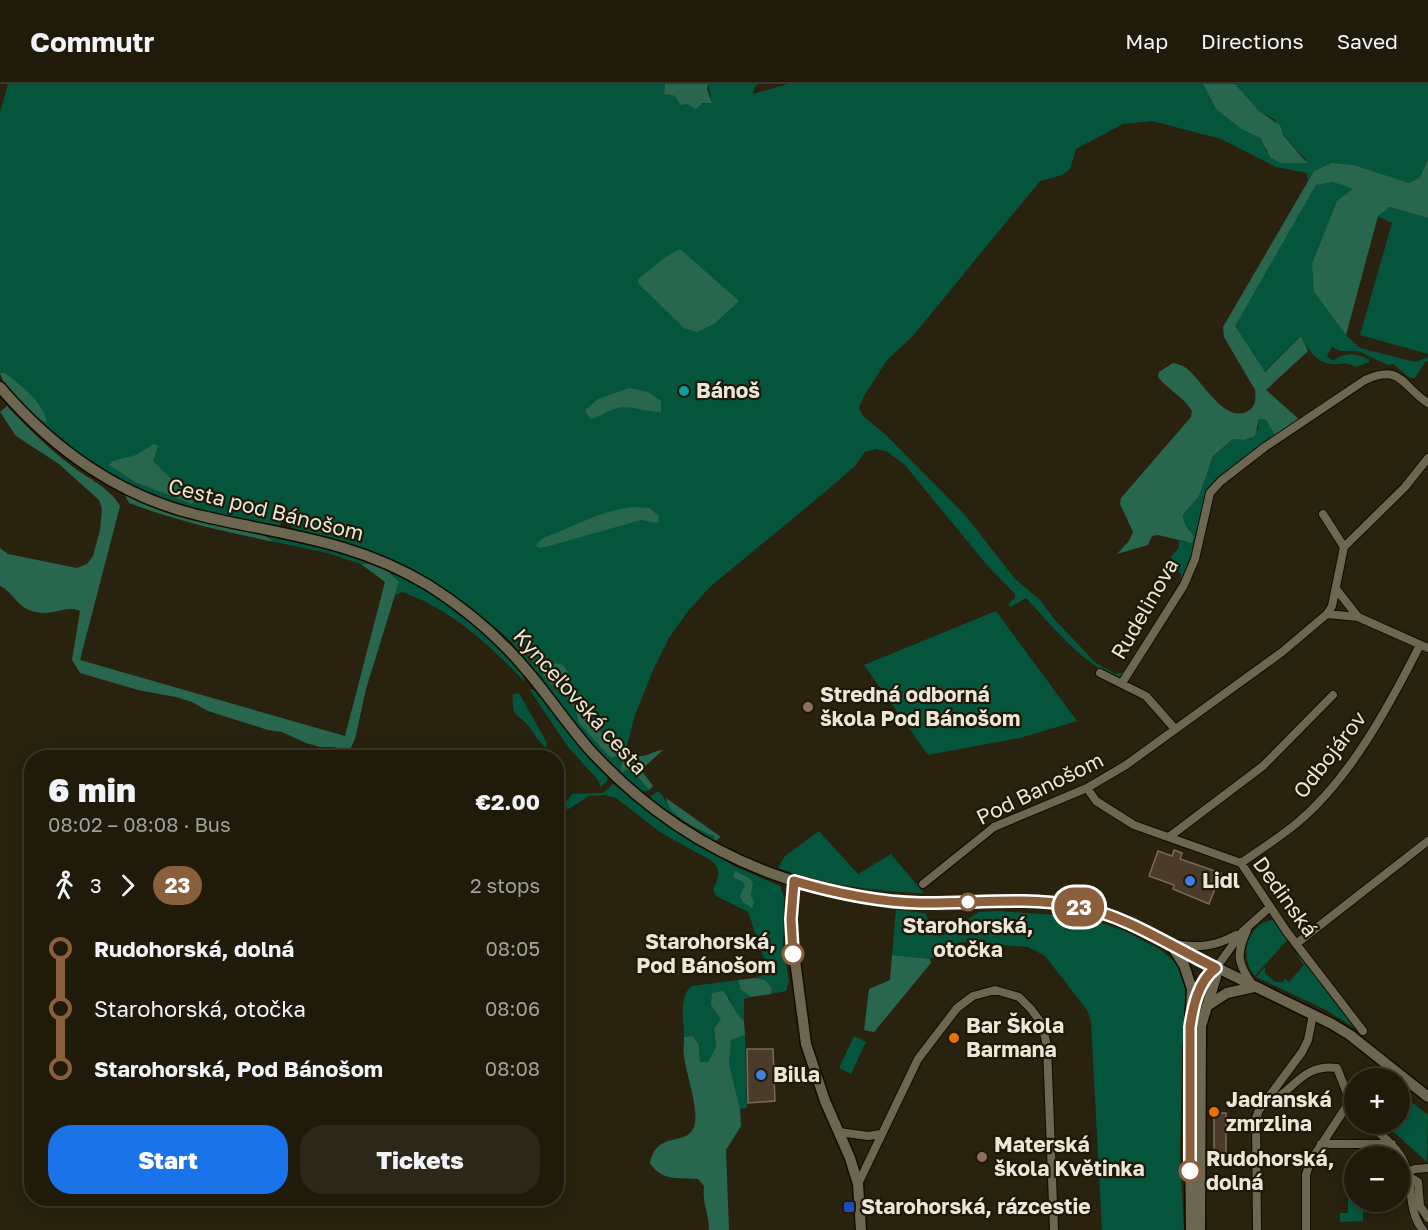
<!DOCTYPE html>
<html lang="en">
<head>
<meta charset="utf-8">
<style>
	body { margin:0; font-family:"Golos Text",sans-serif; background:#2c2718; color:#f1f3f6; height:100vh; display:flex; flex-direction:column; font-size:22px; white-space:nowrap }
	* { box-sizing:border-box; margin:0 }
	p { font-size:20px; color:#a1a19c }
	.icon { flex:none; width:33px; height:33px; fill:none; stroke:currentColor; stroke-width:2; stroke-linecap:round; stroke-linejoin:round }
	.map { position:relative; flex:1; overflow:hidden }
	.sheet { position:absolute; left:24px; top:666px; width:540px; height:456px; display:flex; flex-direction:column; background:#1f1a0a; border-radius:24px; box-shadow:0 3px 15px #0003,0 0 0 2px #3c382b }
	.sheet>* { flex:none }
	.badge { padding:0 12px; border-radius:20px; font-size:21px; line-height:39px }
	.buttons { position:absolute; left:1344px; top:984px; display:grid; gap:12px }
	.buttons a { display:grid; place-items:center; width:66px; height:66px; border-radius:50%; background:#1f1a0a; box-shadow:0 3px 15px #0003,0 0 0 2px #3c382b; font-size:30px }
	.map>.badge { position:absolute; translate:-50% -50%; box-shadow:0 0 0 3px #fff }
	.legs { display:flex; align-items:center; gap:9px; height:66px; padding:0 24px; font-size:20px }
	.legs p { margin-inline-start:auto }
	.head { display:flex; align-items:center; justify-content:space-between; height:102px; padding:0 24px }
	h1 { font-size:33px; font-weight:800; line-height:45px }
	.primary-button { display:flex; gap:12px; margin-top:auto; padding:12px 24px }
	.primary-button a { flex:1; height:69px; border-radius:24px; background:#1a73e8; color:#fff; font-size:24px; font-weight:800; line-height:69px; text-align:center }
	.primary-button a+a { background:#2c2718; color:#f1f3f6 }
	ul { padding:0 24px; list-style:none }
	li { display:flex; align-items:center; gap:21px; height:60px; font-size:22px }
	li i { display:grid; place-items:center; width:9px; height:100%; margin:0 8px; background:currentColor }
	li i::after { content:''; width:15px; height:15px; margin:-8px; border:4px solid; border-radius:50%; background:#1f1a0a }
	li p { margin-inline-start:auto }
	li:first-child i { background:linear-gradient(#0000 50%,currentColor 0) }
	li:last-child i { background:linear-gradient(currentColor 50%,#0000 0) }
	header { display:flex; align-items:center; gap:36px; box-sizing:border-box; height:84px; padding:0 30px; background:#1f1a0a; border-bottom:2px solid #3c382b }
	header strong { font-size:28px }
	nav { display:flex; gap:33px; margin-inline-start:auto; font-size:21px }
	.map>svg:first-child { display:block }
	.green { fill:#04553c }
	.forest { fill:#28674e }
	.building { fill:#4a3b2a; stroke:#7a6b58; stroke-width:1.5 }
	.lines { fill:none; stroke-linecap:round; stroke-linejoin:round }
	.minor-casing { stroke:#110b00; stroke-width:10 }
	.tertiary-casing { stroke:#110b00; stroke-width:13 }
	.minor { stroke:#6d6650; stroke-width:8 }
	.tertiary { stroke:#6d6650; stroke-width:10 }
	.line-1-casing { stroke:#fff; stroke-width:14 }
	.line-1 { stroke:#8b5e3c; stroke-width:9 }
	.culture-dot { fill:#0f9aa8; stroke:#1f1905; stroke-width:2 }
	.education-dot { fill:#8d6e63; stroke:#1f1905; stroke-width:2 }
	.shop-dot { fill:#3f7fe0; stroke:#1f1905; stroke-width:2 }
	.stop-1-dot { fill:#fff; stroke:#8b5e3c; stroke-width:3 }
	.food-dot { fill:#e8710a; stroke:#1f1905; stroke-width:2 }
	.transit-dot { fill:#1a4fb4; stroke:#1f1905; stroke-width:2 }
	.labels { text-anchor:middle; stroke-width:4.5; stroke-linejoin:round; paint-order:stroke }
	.poi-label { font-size:21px; font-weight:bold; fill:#eae6d9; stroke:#1f1905; text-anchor:start }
	.street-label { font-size:21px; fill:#eae6d9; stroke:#1f1905 }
	.stop-label { font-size:21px; font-weight:bold; fill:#eae6d9; stroke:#1f1905 }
</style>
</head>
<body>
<header>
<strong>Commutr</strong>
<nav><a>Map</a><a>Directions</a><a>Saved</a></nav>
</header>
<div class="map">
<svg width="1428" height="1146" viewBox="0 0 1428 1146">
	<rect width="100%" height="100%" fill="#29220e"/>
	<path class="green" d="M8 0H665L664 10 675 12 687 20 712 19 708 0H759L755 2 753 10 788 0H1203L1216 25 1260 54 1267 68 1306 76 1283 51 1275 36 1260 28 1235 0H1428V75L1420 93 1409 99 1389 93 1314 87 1308 97 1307 89 1276 83 1221 55 1152 37 1123 40 1076 65 1070 85 1062 91 1040 97 912 253 887 276 864 312 859 324 863 332 886 351 966 432 1015 495 1040 516 1055 536 1096 579 1115 590 1125 588 1121 594 1117 595C1079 576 1054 544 1026 514L1011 523 1008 520 1015 514V510L986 480 904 380 886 367 876 365 865 368 855 382 825 408 711 502 688 527 669 554 654 584 635 631 620 689 629 685 633 687 649 706 642 708C589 668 557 609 513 560 500 546 483 533 467 522 415 484 360 459 297 446L291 443 289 438 283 437 279 442C232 433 185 425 140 406 102 390 68 363 37 336L46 339 5 289H0V28Z
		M1333 98 1354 105 1314 208 1346 251 1360 264 1415 278 1428 273V277L1425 278 1415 294H1410L1393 280 1388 281 1358 267H1340L1332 263 1327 272 1333 277C1345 268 1355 269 1368 275L1370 278 1355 283C1346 277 1341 281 1332 280 1316 279 1307 264 1301 252L1264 288 1234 242 1316 101Z
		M1388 123 1428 134V270L1360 251 1392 139 1377 132Z
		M1259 335 1266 336 1276 353 1224 390 1209 404 1204 416 1194 465 1180 501 1181 491 1171 473 1179 463V456L1186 459 1190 446 1184 438 1183 431 1199 412 1213 372 1233 355 1244 356 1258 345Z
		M265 450 328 463 372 478 361 480 327 469 275 458Z
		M389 487C439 512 492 546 524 593V597C490 561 449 524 402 508L395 511 399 498Z
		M996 527 1077 637 1020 654 928 671 864 581Z
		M529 605 534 606 541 612 586 669 608 692 607 697 601 703 598 696 568 663Z
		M519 609 547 659 546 664C539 658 535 651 530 644 519 628 511 636 513 610Z
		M613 700 690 756 736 783 780 802 784 813 783 861 789 897 786 907 771 910 772 904 765 896 755 894 765 890 766 881 748 828 716 812 713 806C718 794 722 788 712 777L660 748 616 714 605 711 589 712 567 726 566 718 572 710 603 709Z
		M658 707C665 713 666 719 672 726 684 738 699 745 714 752L715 757 651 716V712Z
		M819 747 858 790 891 770 924 809C874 808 825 800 778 784L785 772Z
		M896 826 925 829 933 847 943 851 979 828 998 827 1069 832 1099 838 1125 847 1161 866 1177 880 1186 905 1182 973 1180 1070 1184 1146H1102L1091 937 1087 926 1045 872 1028 863 962 858 930 875 892 871Z
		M1274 836 1277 838 1288 855 1255 892C1238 874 1247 838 1274 836Z
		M1299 870 1303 872 1361 948 1326 926 1256 893 1265 883V889L1275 898H1282L1285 895 1289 898 1304 881 1297 871Z
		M738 896 741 906 751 913 744 915V937L735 929 729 913 711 921 722 935 714 945 716 963 708 978 700 979 699 961 693 952 684 953C684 938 678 912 692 902Z
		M745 951 747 1024 740 1025 729 980 731 956Z
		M854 952 866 958 851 990 839 984Z
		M1400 1009 1428 1031 1427 1078 1385 1040H1400Z
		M1348 1112H1354V1118H1363V1137L1340 1138V1129H1348Z"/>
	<path class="forest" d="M665 0H708L707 5 712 19H702L696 25 687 20 681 21 675 12 664 10Z
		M1203 0H1235L1260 28 1280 41 1283 51 1307 79H1281L1271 74 1260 54 1240 44 1216 25Z
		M1428 75V134L1389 123 1378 132 1346 251 1314 208 1312 180 1337 117 1353 105 1333 98 1316 101 1235 242 1265 288 1301 252 1308 267 1266 306 1301 337 1276 353 1266 336 1259 335 1255 352 1244 356 1233 355 1213 372 1199 412 1183 431 1184 438 1194 453 1192 459 1158 451 1152 452 1148 461 1117 470 1129 457 1133 448 1120 420 1121 414 1191 333 1192 327C1184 313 1168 306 1158 293L1159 288 1173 279C1177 280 1182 281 1186 284 1201 294 1224 341 1248 327 1256 322 1256 315 1255 306L1224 253 1223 243 1314 87 1332 79 1353 81 1409 99 1420 93Z
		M680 165 739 217 714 240 697 248 684 244 638 199V195L670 170Z
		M0 289H5C20 300 45 320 47 339 29 333 5 307 0 289Z
		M629 304 648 308 661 317V328C646 328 632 321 617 324 608 326 600 333 590 335L585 326 598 315Z
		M7 322C28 344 49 365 73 383 89 395 110 404 120 422L80 576 345 652 385 498 361 480C378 477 388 486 399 498L366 605 355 655 349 668 334 663H320L306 659 282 648 268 646 208 627 192 618 176 613 138 606 80 589 72 576 80 527C64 520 52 535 29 526 16 521 12 507 0 502V464L8 470 77 484 87 480 93 472 100 446 102 425 99 416 59 380 16 352 0 328Z
		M154 360 158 362 153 377 194 418 192 420 135 398 109 381 113 377 136 371Z
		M124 409C147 419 170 429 194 435 220 442 254 442 275 458 225 448 177 437 129 419Z
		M634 423 649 424 659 432 658 439 641 436 549 462 539 464 536 461C542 453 547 453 556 449 583 438 604 426 634 423Z
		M528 565H532L548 579 562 580 568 588 567 599 559 603 549 599 527 570Z
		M571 605 577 607C585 627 591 643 609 655L618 653 621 656 616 672 611 674 578 638 577 629 566 611Z
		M626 662H629C637 682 648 667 663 666L641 686 653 702 649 706 633 687 629 685 620 689Z
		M666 714 721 753 715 757 714 752C698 745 669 733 666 714Z
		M735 787 749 794 753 798 751 811 754 818 752 824 743 818 740 812 745 802 743 798 733 793Z
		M892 871 930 875 931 879 874 948 864 946 869 905 890 896Z
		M755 894 765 896 772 904 771 910 751 913 741 906 738 896Z
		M723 907C732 917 733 928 744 937L745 951 731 956 729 980 740 1025 741 1042 726 1066 729 1146H709C709 1127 702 1122 704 1102L698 1095C679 1094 661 1097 650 1079 657 1046 686 1063 694 1043 700 1027 686 990 684 972 683 966 684 960 684 953L693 952 699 961 700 978H708L716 963 714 945 721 935 711 921 712 909Z"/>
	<path class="building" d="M1174 766 1182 769 1180 775 1221 789 1209 820 1173 805 1174 801 1149 792 1158 767 1172 772Z
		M747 965H773L775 1017 748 1019Z
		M1214 1029H1226V1073H1214Z"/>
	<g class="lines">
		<defs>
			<path id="minor" d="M1323 430 1344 463
				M1337 506 1358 533
				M1327 530 1358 533 1428 564
				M1100 589 1146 612 1175 645
				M1122 599 1184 501 1195 475 1210 409 1221 397 1265 363 1365 296C1402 279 1402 303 1428 319
				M1087 704 1096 717 1134 741 1241 779 1287 848 1363 947
				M1169 753 1263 682 1333 611
				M1241 779C1260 766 1280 753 1297 739 1350 695 1389 622 1420 561
				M923 800 994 743 1087 704 1126 681 1282 568 1327 530 1332 522 1344 463 1405 403 1428 374
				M1247 846C1236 870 1237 879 1252 900
				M1174 860C1199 864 1214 863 1236 851
				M1296 860 1428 757
				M1216 884 1242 848 1270 823
				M1265 1017C1289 1017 1299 978 1337 984L1350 1017 1354 1022
				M1370 1040C1383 1053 1400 1065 1406 1083 1413 1104 1408 1128 1423 1146
				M839 1048 868 1052 881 1050
				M1321 1060H1392
				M1407 1088 1415 1085 1428 1084
				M1408 1092 1418 1098 1420 1122 1428 1134
				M858 1100 918 975 957 924 973 912 995 906 1019 913 1031 925 1042 940 1047 962 1054 1146
				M1257 1146 1256 1034 1259 1026 1302 968 1308 956 1313 930
				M1306 1146V1091L1310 1078 1350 1017"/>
			<path id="tertiary" d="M0 303C53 365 121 414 202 432 283 451 353 456 428 501 466 525 501 555 529 589 550 614 568 641 589 665 640 721 702 764 773 790 819 807 868 818 917 819 982 820 1046 811 1109 831L1332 940 1350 951 1428 1013
				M794 797 792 853 806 960 825 1017 850 1074 858 1100 861 1146
				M1172 862 1184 881 1192 905 1189 966 1191 1146
				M1195 919 1204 897 1216 884
				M1207 922 1227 909 1254 903
				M1200 1146 1201 942 1216 893V884"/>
		</defs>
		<use href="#minor" class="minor-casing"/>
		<use href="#tertiary" class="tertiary-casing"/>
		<use href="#minor" class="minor"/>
		<use href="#tertiary" class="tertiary"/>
	</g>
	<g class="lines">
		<defs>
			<path id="line-1" d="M793 870 791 835 794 797C835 809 877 818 920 819 971 820 1024 812 1075 822 1126 831 1170 862 1216 884 1198 897 1193 923 1190 943V1087"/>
		</defs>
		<use href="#line-1" class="line-1-casing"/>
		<use href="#line-1" class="line-1"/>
	</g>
	<circle class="culture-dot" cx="684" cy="307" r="6"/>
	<g class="education-dot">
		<circle cx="808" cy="623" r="6"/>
		<circle cx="982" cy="1073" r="6"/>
	</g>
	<g class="shop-dot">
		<circle cx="1190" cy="797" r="6"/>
		<circle cx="761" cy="991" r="6"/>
	</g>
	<g class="stop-1-dot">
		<circle cx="968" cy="818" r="8"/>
		<circle cx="793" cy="870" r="10"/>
		<circle cx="1190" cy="1087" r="10"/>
	</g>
	<g class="food-dot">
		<circle cx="954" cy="954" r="6"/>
		<circle cx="1214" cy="1028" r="6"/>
	</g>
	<rect class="transit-dot" x="843" y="1117" width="12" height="12" rx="3"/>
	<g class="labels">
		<g class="poi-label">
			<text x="696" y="314">Bánoš</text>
			<text x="820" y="618">Stredná odborná<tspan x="820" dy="24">škola Pod Bánošom</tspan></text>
			<text x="1202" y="804">Lidl</text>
			<text x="966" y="949">Bar Škola<tspan x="966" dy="24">Barmana</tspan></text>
			<text x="773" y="998">Billa</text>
			<text x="1226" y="1023">Jadranská<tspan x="1226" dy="24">zmrzlina</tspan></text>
			<text x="994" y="1068">Materská<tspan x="994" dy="24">škola Květinka</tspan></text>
			<text x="861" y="1130">Starohorská, rázcestie</text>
		</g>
		<g class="street-label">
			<text transform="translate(266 426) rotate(14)" y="7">Cesta pod Bánošom</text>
			<text transform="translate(1145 525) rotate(-60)" y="7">Rudelinova</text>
			<text transform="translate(580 618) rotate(48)" y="7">Kynceľovská cesta</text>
			<text transform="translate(1330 671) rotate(-52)" y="7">Odbojárov</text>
			<text transform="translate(1040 705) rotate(-26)" y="7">Pod Banošom</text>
			<text transform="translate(1285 813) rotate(54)" y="7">Dedinská</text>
		</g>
		<g class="stop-label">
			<text x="968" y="849">Starohorská,<tspan x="968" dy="24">otočka</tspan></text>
			<text x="776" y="865" text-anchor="end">Starohorská,<tspan x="776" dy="24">Pod Bánošom</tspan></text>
			<text x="1206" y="1082" text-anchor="start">Rudohorská,<tspan x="1206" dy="24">dolná</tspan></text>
		</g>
	</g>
</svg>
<div class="buttons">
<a>+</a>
<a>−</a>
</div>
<b class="badge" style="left:1079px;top:823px;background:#8b5e3c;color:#fff">23</b>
<section class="sheet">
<div class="head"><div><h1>6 min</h1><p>08:02 – 08:08 · Bus</p></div><b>€2.00</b></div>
<div class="legs"><svg class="icon" aria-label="walk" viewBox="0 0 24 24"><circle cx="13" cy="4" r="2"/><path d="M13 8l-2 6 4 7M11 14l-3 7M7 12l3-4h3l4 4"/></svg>3<svg class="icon" aria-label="forward" viewBox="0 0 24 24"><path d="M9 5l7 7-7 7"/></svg><b class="badge" style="background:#8b5e3c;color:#fff">23</b><p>2 stops</p></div>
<ul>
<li><i style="color:#8b5e3c"></i><b>Rudohorská, dolná</b><p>08:05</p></li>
<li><i style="color:#8b5e3c"></i><span>Starohorská, otočka</span><p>08:06</p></li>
<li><i style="color:#8b5e3c"></i><b>Starohorská, Pod Bánošom</b><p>08:08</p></li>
</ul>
<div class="primary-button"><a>Start</a><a>Tickets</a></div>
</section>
</div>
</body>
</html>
